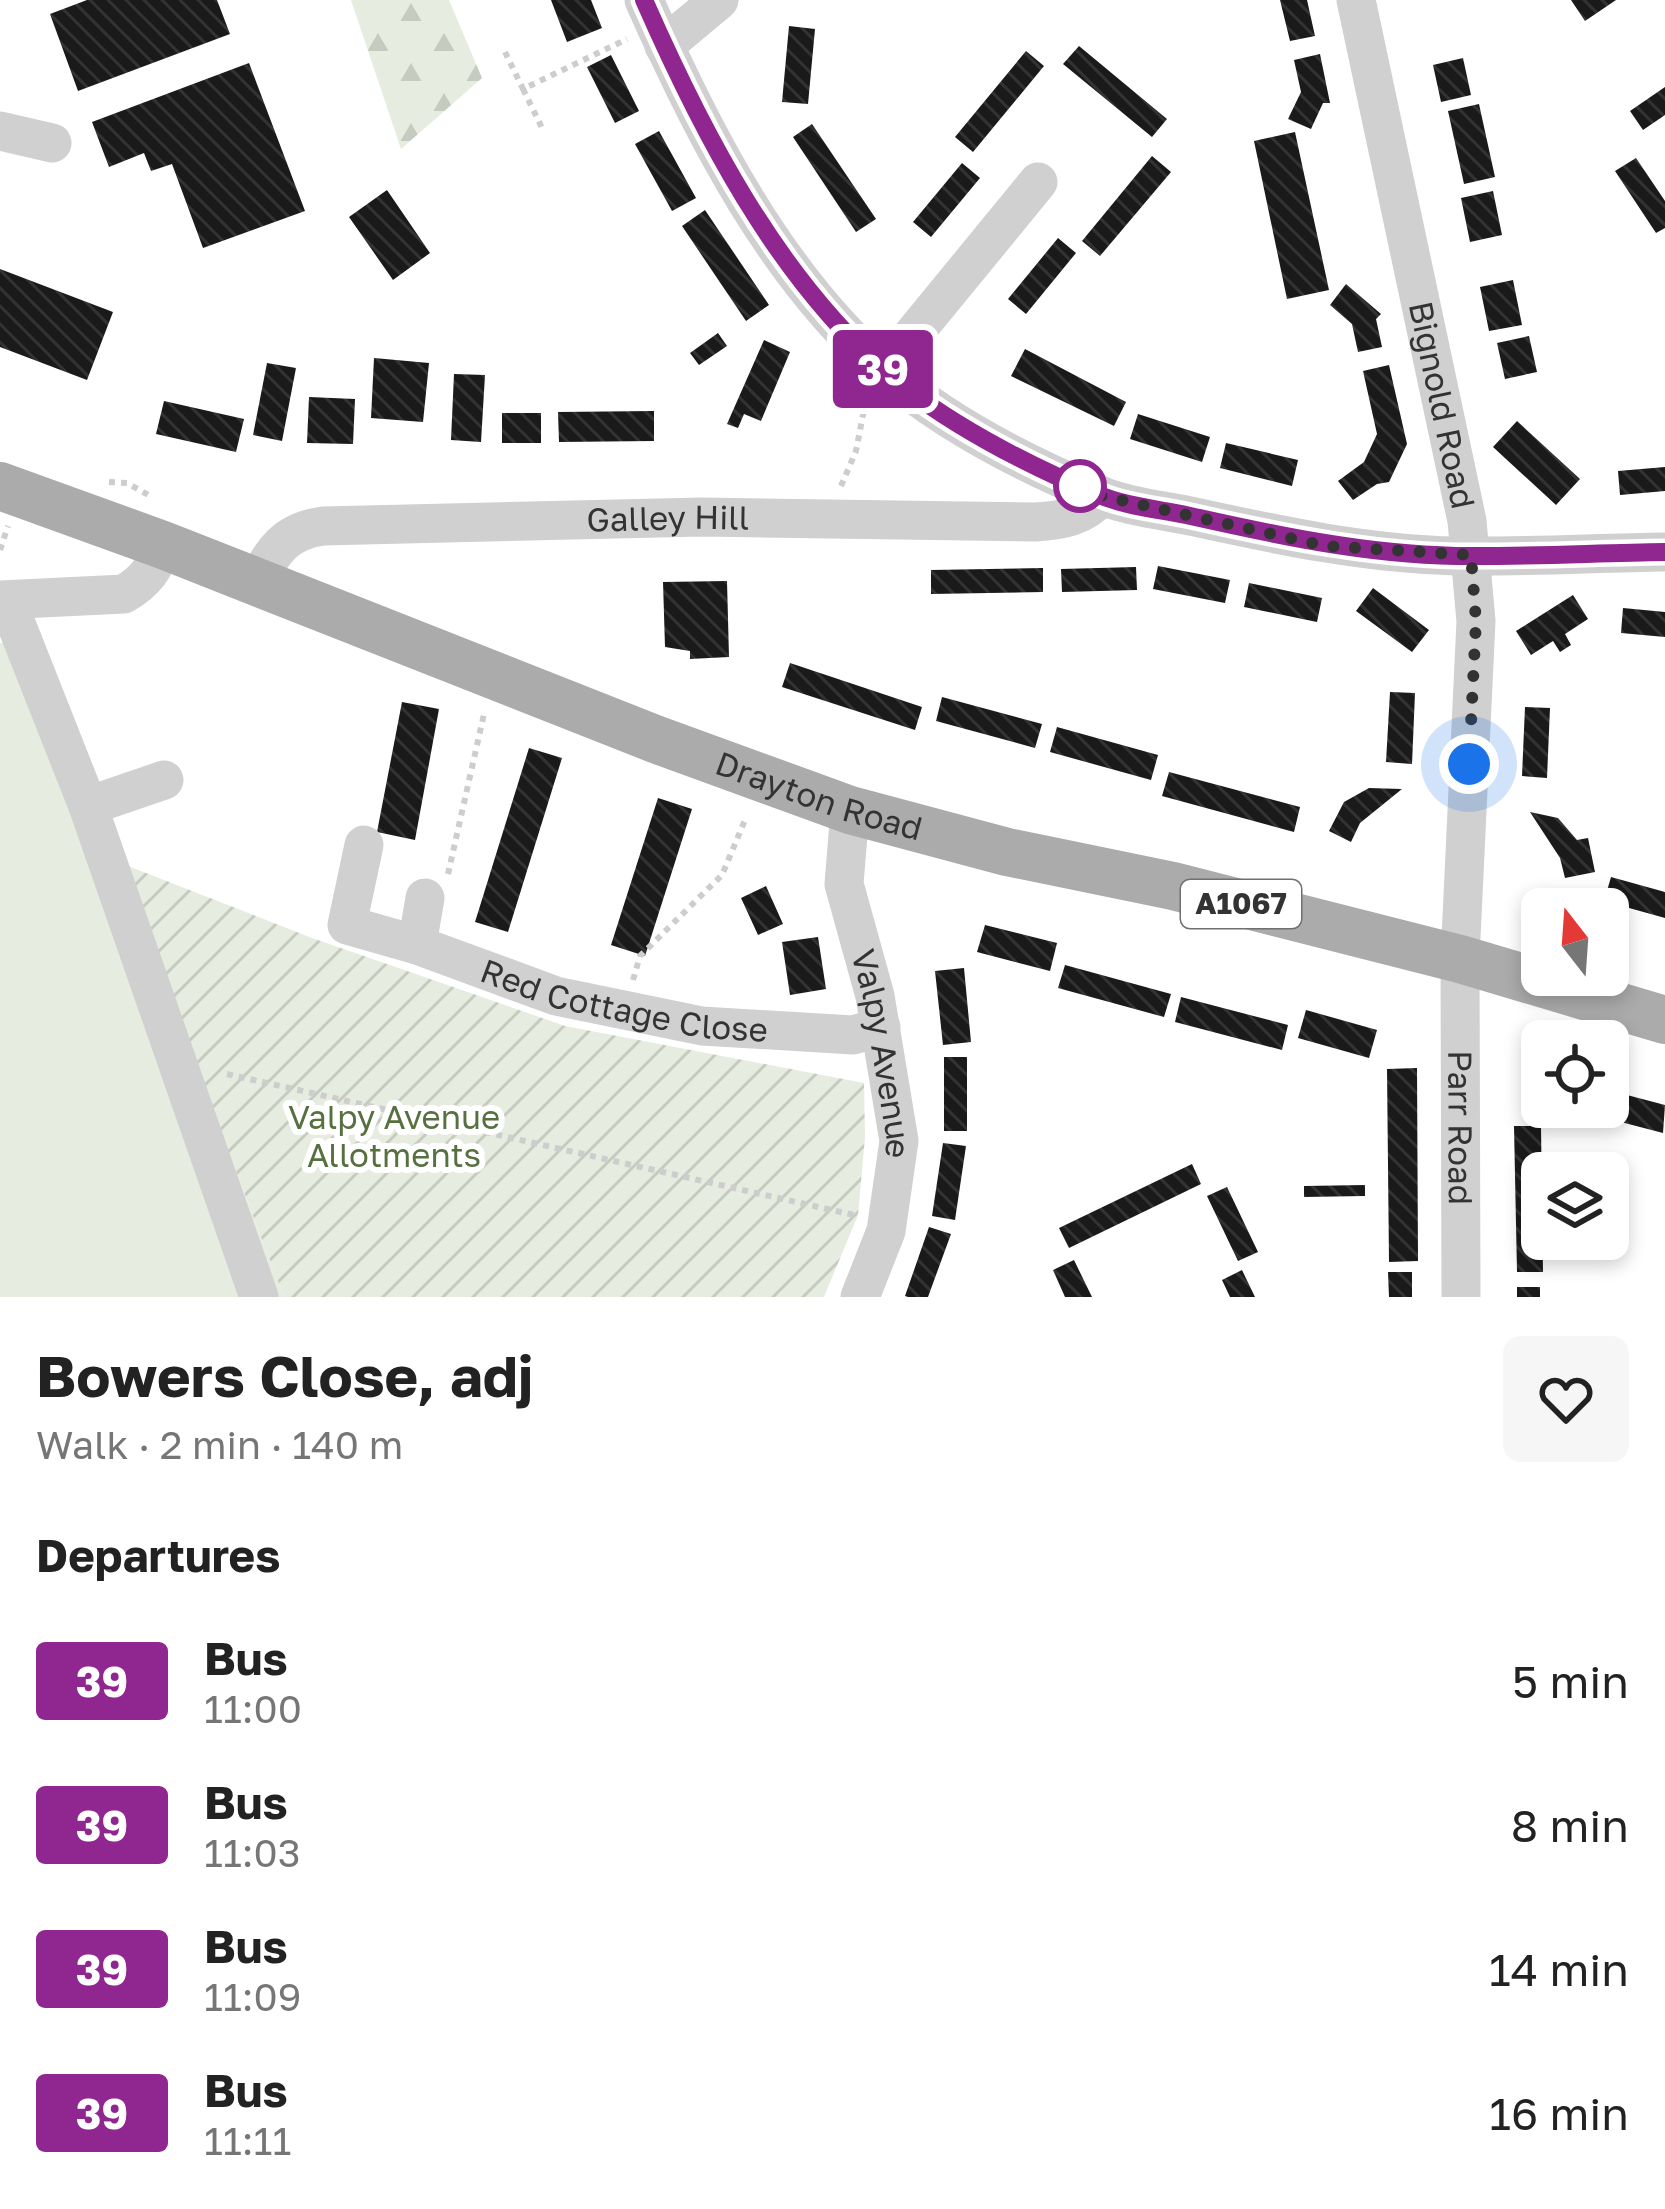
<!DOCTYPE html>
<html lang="en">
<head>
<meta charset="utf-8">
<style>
	body { margin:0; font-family:"Golos Text",sans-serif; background:#f6f6f6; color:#222; height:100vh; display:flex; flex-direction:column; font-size:45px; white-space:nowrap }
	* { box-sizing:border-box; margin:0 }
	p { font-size:39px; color:#767676 }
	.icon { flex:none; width:66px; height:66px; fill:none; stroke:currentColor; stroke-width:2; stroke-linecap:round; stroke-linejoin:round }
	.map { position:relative; height:1297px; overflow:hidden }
	.side { display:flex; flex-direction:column; background:#fff; flex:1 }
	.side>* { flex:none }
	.badge { padding:0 24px; border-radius:9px; font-size:42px; line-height:78px }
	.needle { width:78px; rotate:343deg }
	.controls { position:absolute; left:1521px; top:888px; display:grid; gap:24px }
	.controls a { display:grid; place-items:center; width:108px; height:108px; border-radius:18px; background:#fff; box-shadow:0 6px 18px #0003; font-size:60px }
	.you { position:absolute; width:60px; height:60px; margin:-30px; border:9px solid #fff; border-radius:50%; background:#1a73e8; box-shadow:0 0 0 18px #1a73e833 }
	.map>.badge { position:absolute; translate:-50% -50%; box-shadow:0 0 0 6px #fff }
	h2 { padding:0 36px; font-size:45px; line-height:108px }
	.round { display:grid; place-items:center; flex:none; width:126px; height:126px; border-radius:18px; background:#f6f6f6 }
	.overview { display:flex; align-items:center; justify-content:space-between; height:204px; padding:0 36px }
	h1 { font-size:57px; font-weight:700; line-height:90px }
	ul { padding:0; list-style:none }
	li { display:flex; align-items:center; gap:36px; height:144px; padding:0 36px }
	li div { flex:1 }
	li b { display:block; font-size:45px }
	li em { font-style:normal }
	li .badge { min-width:132px; font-weight:700; text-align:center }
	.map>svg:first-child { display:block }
	.green { fill:#e6ecdf }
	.forest { fill:url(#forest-firs) }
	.garden { fill:url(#garden-furrows) }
	.building { fill:url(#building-back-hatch) }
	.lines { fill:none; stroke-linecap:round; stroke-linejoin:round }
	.path { stroke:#cdcdcd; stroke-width:6; stroke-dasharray:6 6; stroke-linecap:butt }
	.minor { stroke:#d0d0d0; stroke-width:39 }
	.major { stroke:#ababab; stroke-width:48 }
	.line-casing { stroke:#fff; stroke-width:27 }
	.line { stroke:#90268f; stroke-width:18 }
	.walk { stroke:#333; stroke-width:12; stroke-dasharray:0 21.6 }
	.stop-dot { fill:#fff; stroke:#90268f; stroke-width:6 }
	.labels { text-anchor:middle; stroke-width:12; stroke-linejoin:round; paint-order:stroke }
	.shield { fill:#fff; stroke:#707070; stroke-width:3 }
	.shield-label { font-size:30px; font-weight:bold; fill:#333 }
	.street-label { font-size:33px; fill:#333; stroke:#fff }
	.park-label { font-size:33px; fill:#56703f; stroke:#fff }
</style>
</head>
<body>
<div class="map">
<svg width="1665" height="1297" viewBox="0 0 1665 1297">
	<defs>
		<pattern id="forest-firs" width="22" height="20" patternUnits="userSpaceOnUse" patternTransform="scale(3)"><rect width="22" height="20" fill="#e6ecdf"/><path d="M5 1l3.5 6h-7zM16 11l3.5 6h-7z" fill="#c6cbc0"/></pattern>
		<pattern id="garden-furrows" width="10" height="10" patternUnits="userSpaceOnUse" patternTransform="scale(3)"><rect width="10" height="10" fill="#e6ecdf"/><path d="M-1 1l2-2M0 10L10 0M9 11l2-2" fill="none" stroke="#c6cbc0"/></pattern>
		<pattern id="building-back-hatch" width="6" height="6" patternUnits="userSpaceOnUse" patternTransform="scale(3)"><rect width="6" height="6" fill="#1a1a1a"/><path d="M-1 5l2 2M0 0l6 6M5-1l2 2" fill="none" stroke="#333"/></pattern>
	</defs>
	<rect width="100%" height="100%" fill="#fff"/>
	<path class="green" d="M13 641 118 862 284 1297H0V643Z"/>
	<path class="forest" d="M351 0H449L482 78 401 149Z"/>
	<path class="garden" d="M118 862 312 938 565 1026 864 1083 865 1137 858 1215 824 1297H284Z"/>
	<path class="building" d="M87 0H217L230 34 78 91 50 14Z
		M551 0H591L602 28 567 42Z
		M1280 0H1307L1315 36 1290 41Z
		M1571 0H1616L1585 21Z
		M789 26 815 29 808 104 782 102Z
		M1079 46 1167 119 1152 137 1063 64Z
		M1026 51 1044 66 973 152 955 137Z
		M1320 54 1330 103H1323L1311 129 1288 119 1301 92 1294 60Z
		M611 55 639 111 615 123 587 67Z
		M1463 58 1471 95 1441 102 1433 65Z
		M249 63 305 211 203 248 172 164 151 171 144 153 109 167 92 122Z
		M1665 87V115L1643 130 1630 111Z
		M1479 104 1495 177 1464 184 1448 111Z
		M812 124 876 219 856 232 793 137Z
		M659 131 696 198 672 211 635 144Z
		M1295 132 1329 290 1287 299 1254 141Z
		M1152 156 1171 172 1100 256 1082 241Z
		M1636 158 1665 201V228L1656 233 1615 171Z
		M962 163 980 178 931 237 913 222Z
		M387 190 430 253 393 280 349 217Z
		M1493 191 1502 235 1470 242 1461 198Z
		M705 210 769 305 746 321 682 226Z
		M1058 238 1076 253 1026 314 1008 299Z
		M0 269 113 312 87 380 0 347Z
		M1513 280 1522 325 1489 331 1480 287Z
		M1346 284 1381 314 1376 319 1382 347 1358 352 1352 324 1330 305Z
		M718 333 727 346 699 365 690 353Z
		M1529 336 1537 372 1505 379 1497 343Z
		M764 340 790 352 761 421 744 414 738 428 727 424Z
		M1025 349 1126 402 1114 426 1011 376Z
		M374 358 429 363 423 422 371 418Z
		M267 363 296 368 282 441 253 435Z
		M1389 365 1407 444 1389 482 1377 484 1353 500 1338 481 1364 462 1377 434 1363 371Z
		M454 374 485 375 481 442 451 440Z
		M309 397 355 399 353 444 307 443Z
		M164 401 244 419 236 452 156 434Z
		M654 411V441L559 442 558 412Z
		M502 413H541V443H502Z
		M1138 414 1210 437 1202 462 1130 439Z
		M1517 421 1580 479 1556 505 1493 447Z
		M1226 443 1298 460 1292 486 1220 468Z
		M1665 467V491L1620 495 1618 471Z
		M1158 566 1230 580 1225 603 1153 589Z
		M1136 567 1137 590 1062 592 1061 569Z
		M1043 568V592L931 594V570Z
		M727 581 729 657 690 659V651L665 647 663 582Z
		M1249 583 1322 598 1317 622 1244 607Z
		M1373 588 1429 630 1412 652 1356 611Z
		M1573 595 1588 619 1565 634 1571 645 1560 652 1553 641 1531 655 1516 631Z
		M1623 608 1665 612V637L1621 633Z
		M790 663 922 707 915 730 782 687Z
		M1390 692 1415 693 1412 764 1386 762Z
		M942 697 1042 724 1035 748 936 721Z
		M402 702 439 709 415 840 377 832Z
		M1525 707 1550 708 1547 778 1522 776Z
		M1057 727 1158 755 1151 780 1050 752Z
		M529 748 562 758 508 932 475 922Z
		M1169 772 1300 807 1294 832 1162 796Z
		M1369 788 1402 789 1360 823 1351 842 1329 831 1344 802Z
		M658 798 692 809 645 956 611 945Z
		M1530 812 1558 818 1577 840 1588 838 1595 872 1565 878 1560 858Z
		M1611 877 1665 892V918L1604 901Z
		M766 886 783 924 758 935 741 898Z
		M985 925 1057 943 1050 971 977 952Z
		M818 937 826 989 790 995 782 942Z
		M1065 965 1171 994 1164 1017 1058 988Z
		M964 968 971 1042 943 1045 935 971Z
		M1181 997 1288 1025 1282 1050 1175 1022Z
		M1306 1010 1377 1030 1369 1058 1298 1038Z
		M944 1057H967V1131H944Z
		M1417 1068 1418 1261 1389 1262 1387 1069Z
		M1608 1090 1665 1105 1663 1133 1571 1109 1608 1107Z
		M1514 1126H1541L1543 1272H1517Z
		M943 1143 966 1146 955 1220 932 1216Z
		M1192 1164 1201 1184 1069 1248 1059 1228Z
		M1365 1185V1196L1304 1197V1186Z
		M1227 1187 1258 1252 1238 1261 1207 1196Z
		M929 1227 951 1234 928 1297H908L905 1296Z
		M1074 1260 1092 1297H1065L1053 1270Z
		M1242 1270 1255 1297H1230L1222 1280Z
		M1388 1272H1412V1297H1389Z
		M1517 1287H1540V1297H1517Z"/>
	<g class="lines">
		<path class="path" d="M505 52 523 89 627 39
			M523 89 544 132
			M109 482 127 483 152 497
			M841 486 856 451 866 399
			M0 550 8 526
			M448 874 484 714
			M633 980 640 956 722 875 745 820
			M227 1074 854 1215"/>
		<g class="minor">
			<path d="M644 0C702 132 775 275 885 371 945 423 1025 464 1097 494 1127 507 1164 510 1195 517 1282 536 1367 554 1456 556 1525 557 1595 553 1665 552"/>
			<path id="s1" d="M1356 0 1467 521 1476 621 1460 959 1461 1297"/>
			<path d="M664 46 719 0"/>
			<path d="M0 131 52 143"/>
			<path d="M884 370 1038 182"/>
			<path id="s2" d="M257 584C271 551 286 531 323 526L702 517 1036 522C1064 520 1082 517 1102 496"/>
			<path d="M0 600 124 594C146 581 154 569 163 545"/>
			<path d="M7 601 88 806 164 780"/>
			<path d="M88 806 259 1297"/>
			<path id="s3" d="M850 810 844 884 875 996 899 1141 886 1231 860 1297"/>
			<path d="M364 845 347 925 417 945"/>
			<path id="s4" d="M425 898 417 945 556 996 702 1026 853 1035 881 1027"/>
		</g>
		<path class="major" id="s5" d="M0 486 163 545 655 739 850 810 1007 852 1173 886 1460 959 1665 1020"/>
	</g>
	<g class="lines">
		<defs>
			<path id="line" d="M644 0C702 132 775 274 885 371 942 421 1027 465 1097 494 1124 506 1157 509 1186 515 1275 535 1364 554 1456 556 1525 557 1595 553 1665 552"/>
		</defs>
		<use href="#line" class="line-casing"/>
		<use href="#line" class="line"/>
		<path class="walk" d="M1080 486 1071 482 1102 496 1326 546 1471 555 1476 621 1469 764"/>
	</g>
	<circle class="stop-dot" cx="1080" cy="486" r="24"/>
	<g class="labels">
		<rect class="shield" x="1181" y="880" width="120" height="48" rx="9"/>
		<g class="shield-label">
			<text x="1241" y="914">A1067</text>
		</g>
		<g class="street-label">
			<text dy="12" stroke="none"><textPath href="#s1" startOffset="414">Bignold Road</textPath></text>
			<text dy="12" stroke="none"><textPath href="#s2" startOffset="438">Galley Hill</textPath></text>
			<text dy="12" stroke="none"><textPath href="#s5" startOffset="876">Drayton Road</textPath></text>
			<text dy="12" stroke="none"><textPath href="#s4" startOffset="264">Red Cottage Close</textPath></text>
			<text dy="12" stroke="none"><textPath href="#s3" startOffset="249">Valpy Avenue</textPath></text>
			<text dy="12" stroke="none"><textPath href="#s1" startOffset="1140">Parr Road</textPath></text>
		</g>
		<g class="park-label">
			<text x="394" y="1129">Valpy Avenue<tspan x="394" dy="38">Allotments</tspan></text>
		</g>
	</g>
</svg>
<div class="controls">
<a><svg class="needle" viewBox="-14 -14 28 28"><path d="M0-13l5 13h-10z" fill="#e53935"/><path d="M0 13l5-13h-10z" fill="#767676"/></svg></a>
<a><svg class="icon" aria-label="locate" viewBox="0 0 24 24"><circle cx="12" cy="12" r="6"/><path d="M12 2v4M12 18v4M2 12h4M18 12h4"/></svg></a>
<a><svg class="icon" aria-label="layers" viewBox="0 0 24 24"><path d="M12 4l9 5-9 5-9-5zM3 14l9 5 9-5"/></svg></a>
</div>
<div class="you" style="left:1469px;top:764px"></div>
<b class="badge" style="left:883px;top:369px;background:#90268f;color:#fff">39</b>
</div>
<section class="side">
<div class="overview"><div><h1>Bowers Close, adj</h1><p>Walk · 2 min · 140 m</p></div><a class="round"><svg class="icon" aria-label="heart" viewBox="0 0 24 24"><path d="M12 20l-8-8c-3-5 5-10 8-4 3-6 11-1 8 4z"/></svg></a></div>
<h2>Departures</h2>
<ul>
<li><span class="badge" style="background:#90268f;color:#fff">39</span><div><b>Bus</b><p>11:00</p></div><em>5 min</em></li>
<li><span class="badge" style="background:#90268f;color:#fff">39</span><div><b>Bus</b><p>11:03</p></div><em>8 min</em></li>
<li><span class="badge" style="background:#90268f;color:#fff">39</span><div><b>Bus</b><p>11:09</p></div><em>14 min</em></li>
<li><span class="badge" style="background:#90268f;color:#fff">39</span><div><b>Bus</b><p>11:11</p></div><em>16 min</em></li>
</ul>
</section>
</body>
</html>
